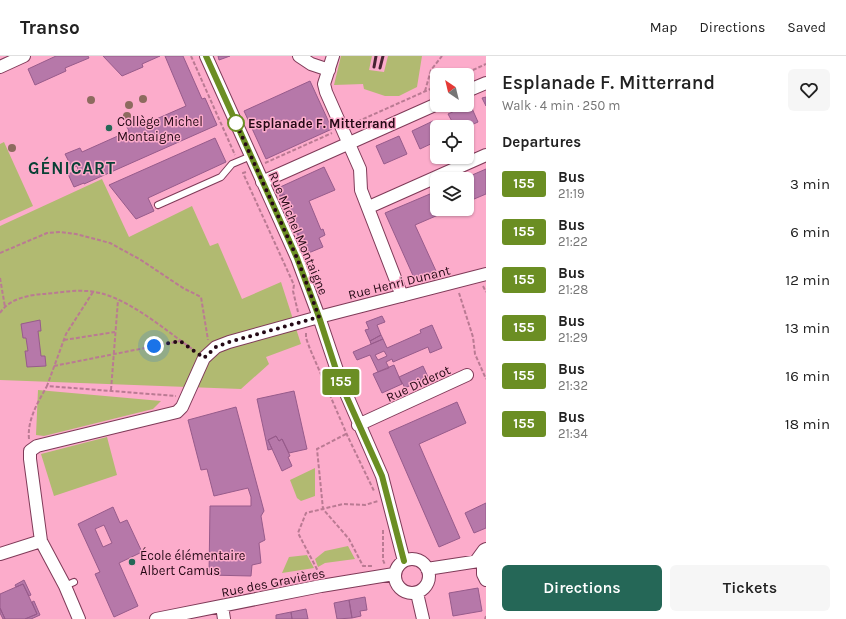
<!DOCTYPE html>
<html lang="en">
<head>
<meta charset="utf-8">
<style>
	body { margin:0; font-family:Karla,sans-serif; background:#f6f6f6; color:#222; height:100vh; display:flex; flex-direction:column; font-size:15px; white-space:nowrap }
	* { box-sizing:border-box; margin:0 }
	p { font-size:13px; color:#767676 }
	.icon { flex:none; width:22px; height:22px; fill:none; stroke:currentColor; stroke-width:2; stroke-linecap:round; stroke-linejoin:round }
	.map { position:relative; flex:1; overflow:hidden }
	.sheet { display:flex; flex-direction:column; background:#fff; width:360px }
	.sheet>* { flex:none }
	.badge { padding:0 8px; border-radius:3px; font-size:14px; line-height:26px }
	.needle { width:26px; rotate:325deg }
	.tools { position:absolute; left:430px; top:12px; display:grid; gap:8px }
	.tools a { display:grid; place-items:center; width:44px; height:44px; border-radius:6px; background:#fff; box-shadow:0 1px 3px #0004; font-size:20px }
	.you { position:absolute; width:20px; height:20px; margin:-10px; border:3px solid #fff; border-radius:50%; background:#1a73e8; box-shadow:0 0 0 6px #1a73e833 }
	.map>.badge { position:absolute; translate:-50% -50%; box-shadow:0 0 0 2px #fff }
	h2 { padding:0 16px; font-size:15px; line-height:36px }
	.round { display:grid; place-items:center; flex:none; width:42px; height:42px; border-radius:6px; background:#f6f6f6 }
	.overview { display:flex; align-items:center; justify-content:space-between; height:68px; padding:0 16px }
	h1 { font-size:19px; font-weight:600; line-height:30px }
	.action { display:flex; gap:8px; margin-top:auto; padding:8px 16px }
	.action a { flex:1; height:46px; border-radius:6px; background:#256757; color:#fff; font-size:16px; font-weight:600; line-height:46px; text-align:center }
	.action a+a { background:#f6f6f6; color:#222 }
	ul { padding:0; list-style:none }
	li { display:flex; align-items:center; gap:12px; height:48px; padding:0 16px }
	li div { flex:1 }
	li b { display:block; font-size:15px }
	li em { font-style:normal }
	li .badge { min-width:44px; font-weight:700; text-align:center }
	header { display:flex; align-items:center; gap:24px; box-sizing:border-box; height:56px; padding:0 20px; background:#fff; border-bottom:1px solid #e0e0e0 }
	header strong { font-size:19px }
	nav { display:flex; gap:22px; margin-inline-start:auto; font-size:14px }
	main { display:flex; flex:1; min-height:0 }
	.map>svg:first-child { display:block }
	.green { fill:#b1ba71 }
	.building { fill:#b678a9; stroke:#975b8b; fill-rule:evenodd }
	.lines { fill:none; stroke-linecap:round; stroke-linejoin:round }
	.lane-casing { stroke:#7f3a58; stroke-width:8 }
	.street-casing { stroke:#7f3a58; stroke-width:14 }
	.path { stroke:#ba7a93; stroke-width:2; stroke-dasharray:4 2; stroke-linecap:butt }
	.lane { stroke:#fff; stroke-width:6 }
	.street { stroke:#fff; stroke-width:12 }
	.rail { stroke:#482332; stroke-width:3 }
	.tree { fill:#8d6b5f }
	.line-casing { stroke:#fff; stroke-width:9 }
	.line { stroke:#6b8e23; stroke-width:6 }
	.walk { stroke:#250915; stroke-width:4; stroke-dasharray:0 7.2 }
	.stop-dot { fill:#fff; stroke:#6b8e23; stroke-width:2 }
	.poi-dot { fill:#256757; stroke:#fcaccb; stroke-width:1.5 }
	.labels { text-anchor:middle; stroke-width:3; stroke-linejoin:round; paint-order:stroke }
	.poi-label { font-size:13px; fill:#250915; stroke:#fcaccb; text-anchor:start }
	.stop-label { font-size:13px; font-weight:bold; fill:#250915; stroke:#fcaccb; text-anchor:start }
	.street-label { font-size:13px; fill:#250915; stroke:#fcaccb }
	.district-label { font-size:17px; font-weight:bold; letter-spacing:1px; fill:#084135; stroke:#fcaccb }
</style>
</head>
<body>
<header>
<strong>Transo</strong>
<nav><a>Map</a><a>Directions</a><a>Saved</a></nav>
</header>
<main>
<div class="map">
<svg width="486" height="563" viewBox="0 0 486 563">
	<rect width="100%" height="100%" fill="#fcaccb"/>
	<path class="green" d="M341 0H372L369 14 384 16 388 0H422L417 31 399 40H385L364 33 363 28 334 29Z
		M4 86 33 150 0 165V88Z
		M102 123 129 181 192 150 210 190 218 187 242 243 281 226 301 288 266 301 269 308 241 333 0 324V170Z
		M38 334 161 345 153 353 44 380 36 379Z
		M107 381 117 419 54 440 41 398Z
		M315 412V440L301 445 297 442 290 424Z
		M348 490 355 503 325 507 318 511 315 503 325 495Z
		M307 499 314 512 282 517 289 501Z"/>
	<path class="building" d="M56 0H88L89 2 65 12 66 15 35 29 28 13Z
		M103 0H160L142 8 143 11 122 20Z
		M165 0H183L202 43 205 42 217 69 84 128V127L74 131 68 118 78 114 77 110 72 112 65 98 80 92 82 96 129 75 127 71 143 63 145 68 186 50Z
		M218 0H230L219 4Z
		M310 25 332 73 266 103 244 55Z
		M486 41V50L482 42Z
		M470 48 478 66 467 71H455L448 58Z
		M433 65 437 74V85L420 93 412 75Z
		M399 80 407 98 384 108 376 90Z
		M215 82 226 106 148 142 154 155 136 163 109 129Z
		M324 111 335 134 309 145 321 174 323 173 325 179 319 182 323 191 306 198 302 189 306 187 302 179 299 180 293 166 292 167 284 146 287 145 284 138 281 140 278 132Z
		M486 113V138L467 146V123H463Z
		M276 132H278L281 140 284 138 287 145 284 146 288 155H287Z
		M437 135V153H452L415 169 436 215 415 224 385 157Z
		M293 166 299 180 302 179 306 187 302 189 292 167Z
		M382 260 385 266 377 269 381 279 370 285 365 274 369 273 366 266Z
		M40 264 41 275H38L41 300H45L46 310 27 311 25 295H28L26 282H23L21 268Z
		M432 269 442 292 430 297 428 291 393 306 392 303 386 306 389 312 378 316 370 299 357 304 353 296 383 283 387 292 421 277 420 274ZM384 295 387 300 378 304 375 299Z
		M381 279 383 283 371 288 370 285Z
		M394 309 402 328 382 337 373 318Z
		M423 310 428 321 405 332 399 321Z
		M294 335 307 393 289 397 282 383 279 385 276 380 268 384 272 393 268 394 257 343Z
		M457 346 466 367 419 388 460 482 439 491 389 376Z
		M236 351 264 455 261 460 265 484 259 487 261 507 252 509 251 520 209 519 210 450H251V441L248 432 214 440 207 413 201 414 188 364Z
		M276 380 279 385 282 383 290 400 288 401 292 410 282 415 268 384Z
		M486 447V472L474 477 465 457Z
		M113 451 120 467 127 464 142 496 119 507 138 550 114 561 95 518 100 516 78 468ZM104 469 112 487 103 491 95 473Z
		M24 524 31 539 29 540 23 528 16 531 15 529Z
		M23 528 37 558 25 563H5L0 552V538Z
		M478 532 482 555 453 560 449 537Z
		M365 541 367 554 360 555 361 560 352 562 349 544Z
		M349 544 352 562 337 563 334 547Z
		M34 545 40 559 31 563H25L37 558 32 546Z
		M0 552 5 563H3L0 557Z
		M306 553 308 563H292L291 556Z
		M291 556 292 563H276V559Z"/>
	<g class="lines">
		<defs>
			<path id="lane" d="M158 149 221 121 232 108 251 100
				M65 530 74 526"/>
			<path id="street" d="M206 0 297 202 319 261 341 326 382 420 404 505
				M299 0 311 8 329 14
				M333 0 324 28 326 36 360 113 361 134 402 240
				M0 11 24 0
				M467 35 486 27
				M262 126 437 48
				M369 151 486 99
				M358 369 467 319
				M41 485 30 403V395L37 390 177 356 182 351 204 302 216 291 229 286 319 261 486 218
				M0 498 41 485 65 530 79 563
				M395 520a17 17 0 1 1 34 0a17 17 0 1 1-34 0Z
				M483 504V518L486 524
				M476 505 484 494 486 493
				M427 513 486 504
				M417 537 423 563
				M222 550 224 563
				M156 563 321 530 394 518"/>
		</defs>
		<use href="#lane" class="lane-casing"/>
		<use href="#street" class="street-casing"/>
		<path class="path" d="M191 0 235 99
			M462 19 486 8
			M425 35 431 14 442 0
			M352 68 437 30
			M265 107 332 77
			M246 116 243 117 294 229 293 235 298 256
			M0 197 47 177 60 176 76 178 110 187 141 204 183 232 201 241 208 284
			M0 222 5 251
			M483 230 486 236
			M93 236 66 278 47 330 176 340
			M459 237 473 281 475 298 486 323
			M0 257C9 243 28 239 43 238 57 237 72 234 86 235 123 236 166 275 195 295
			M306 277V282L310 293 348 381 374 435
			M64 284 115 276
			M54 310 180 285
			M111 334 118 244
			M346 378 317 393 323 453 349 483 363 510H372
			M29 383C27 364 38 346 47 330
			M383 474V504L385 509
			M320 519 298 477 306 457 343 448 365 449 378 445
			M485 563 486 560"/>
		<use href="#lane" class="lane"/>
		<use href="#street" class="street"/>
		<path class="rail" d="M374 11 376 0
			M380 12 383 0"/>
	</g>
	<g class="tree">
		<circle cx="143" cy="43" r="4"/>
		<circle cx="91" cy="44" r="4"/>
		<circle cx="129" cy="49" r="4"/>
		<circle cx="127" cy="60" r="4"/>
		<circle cx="12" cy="92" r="4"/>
	</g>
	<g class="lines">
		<defs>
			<path id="line" d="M206 0 297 202 319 261 340 326 382 420 404 505"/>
		</defs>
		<use href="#line" class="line-casing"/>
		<use href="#line" class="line"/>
		<path class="walk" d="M154 290 180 285 204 302 216 291 229 286 319 261 297 202 236 67"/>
	</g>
	<circle class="stop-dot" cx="236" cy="67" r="8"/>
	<g class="poi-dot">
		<circle cx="109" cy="72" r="4"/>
		<circle cx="132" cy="506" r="4"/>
	</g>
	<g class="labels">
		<g class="poi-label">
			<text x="117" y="70">Collège Michel<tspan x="117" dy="15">Montaigne</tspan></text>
			<text x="140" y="504">École élémentaire<tspan x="140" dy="15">Albert Camus</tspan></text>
		</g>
		<g class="stop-label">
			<text x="248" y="72">Esplanade F. Mitterrand</text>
		</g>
		<g class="street-label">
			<text transform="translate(299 177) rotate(67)" y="5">Rue Michel Montaigne</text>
			<text transform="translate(399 226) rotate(-14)" y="5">Rue Henri Dunant</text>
			<text transform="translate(418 327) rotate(-25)" y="5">Rue Diderot</text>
			<text transform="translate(273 526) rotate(-11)" y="5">Rue des Gravières</text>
		</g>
		<g class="district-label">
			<text x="72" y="118">GÉNICART</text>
		</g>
	</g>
</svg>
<div class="tools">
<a><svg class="needle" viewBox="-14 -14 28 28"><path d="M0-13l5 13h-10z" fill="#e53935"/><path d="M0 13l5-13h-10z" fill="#767676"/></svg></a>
<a><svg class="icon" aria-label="locate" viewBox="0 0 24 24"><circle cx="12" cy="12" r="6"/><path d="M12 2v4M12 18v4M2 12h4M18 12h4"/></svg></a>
<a><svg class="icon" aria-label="layers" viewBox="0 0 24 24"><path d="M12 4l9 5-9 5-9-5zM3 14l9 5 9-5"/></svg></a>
</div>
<div class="you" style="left:154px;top:290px"></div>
<b class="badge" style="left:341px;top:326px;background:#6b8e23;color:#fff">155</b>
</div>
<section class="sheet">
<div class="overview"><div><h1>Esplanade F. Mitterrand</h1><p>Walk · 4 min · 250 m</p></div><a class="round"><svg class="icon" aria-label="heart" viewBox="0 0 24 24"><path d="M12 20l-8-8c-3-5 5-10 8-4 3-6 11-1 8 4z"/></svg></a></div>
<h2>Departures</h2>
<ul>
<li><span class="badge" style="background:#6b8e23;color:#fff">155</span><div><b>Bus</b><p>21:19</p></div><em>3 min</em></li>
<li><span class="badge" style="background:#6b8e23;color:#fff">155</span><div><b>Bus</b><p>21:22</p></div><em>6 min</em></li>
<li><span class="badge" style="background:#6b8e23;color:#fff">155</span><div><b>Bus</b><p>21:28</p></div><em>12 min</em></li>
<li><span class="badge" style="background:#6b8e23;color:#fff">155</span><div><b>Bus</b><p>21:29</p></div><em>13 min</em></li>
<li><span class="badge" style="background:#6b8e23;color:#fff">155</span><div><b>Bus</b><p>21:32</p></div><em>16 min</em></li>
<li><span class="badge" style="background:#6b8e23;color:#fff">155</span><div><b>Bus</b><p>21:34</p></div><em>18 min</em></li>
</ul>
<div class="action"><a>Directions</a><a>Tickets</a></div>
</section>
</main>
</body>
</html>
